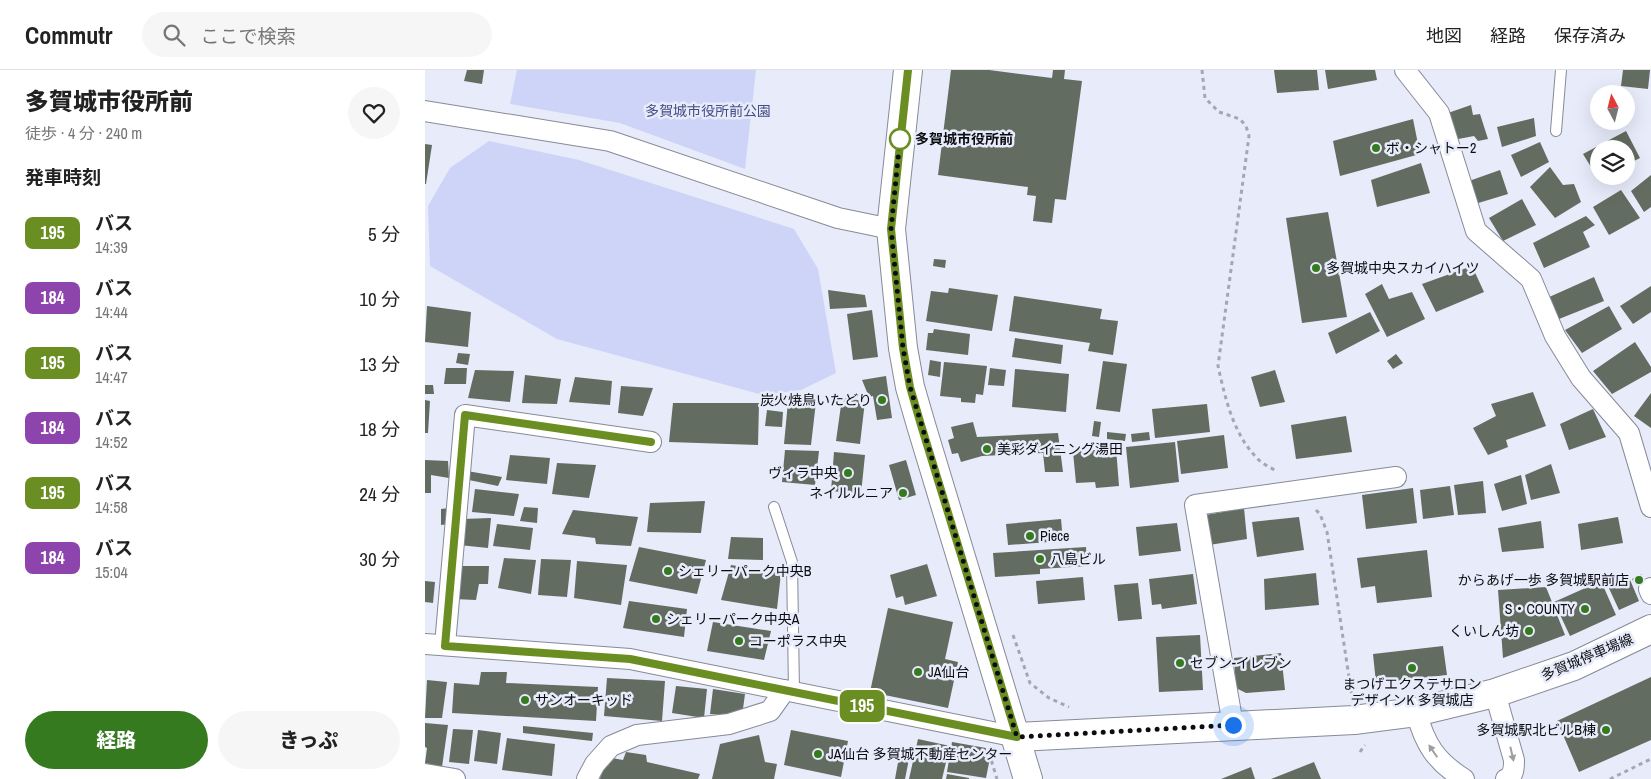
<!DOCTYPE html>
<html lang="ja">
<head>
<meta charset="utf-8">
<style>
	body { margin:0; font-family:"Archivo Narrow","Noto Sans JP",sans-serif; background:#f6f6f6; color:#222; height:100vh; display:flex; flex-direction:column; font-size:19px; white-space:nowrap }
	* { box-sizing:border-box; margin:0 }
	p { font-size:16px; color:#767676 }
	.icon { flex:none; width:28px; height:28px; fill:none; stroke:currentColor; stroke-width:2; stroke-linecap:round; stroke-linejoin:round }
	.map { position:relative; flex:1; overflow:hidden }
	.details { display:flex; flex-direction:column; background:#fff; width:425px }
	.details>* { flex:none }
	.badge { padding:0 10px; border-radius:8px; font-size:18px; line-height:32px }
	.needle { width:32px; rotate:353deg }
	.fabs { position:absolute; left:1165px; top:15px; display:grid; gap:10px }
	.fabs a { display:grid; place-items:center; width:45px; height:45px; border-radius:50%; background:#fff; box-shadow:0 5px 20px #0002; font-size:25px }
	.you { position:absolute; width:25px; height:25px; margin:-12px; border:4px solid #fff; border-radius:50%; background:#1a73e8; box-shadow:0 0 0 8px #1a73e833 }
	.map>.badge { position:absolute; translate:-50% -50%; box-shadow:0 0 0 2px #fff }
	h2 { padding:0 25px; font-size:19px; line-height:45px }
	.round { display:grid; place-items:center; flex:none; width:52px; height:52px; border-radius:26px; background:#f6f6f6 }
	.head { display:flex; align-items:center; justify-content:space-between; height:85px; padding:0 25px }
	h1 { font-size:24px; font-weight:800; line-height:38px }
	.cta { display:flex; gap:10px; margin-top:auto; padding:10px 25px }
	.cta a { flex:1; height:58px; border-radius:30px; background:#357a1e; color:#fff; font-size:20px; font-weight:800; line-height:58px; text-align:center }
	.cta a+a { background:#f6f6f6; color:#222 }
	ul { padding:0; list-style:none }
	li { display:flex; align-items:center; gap:15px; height:65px; padding:0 25px }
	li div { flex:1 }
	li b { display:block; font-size:19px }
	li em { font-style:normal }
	li .badge { min-width:55px; font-weight:700; text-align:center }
	header { display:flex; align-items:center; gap:30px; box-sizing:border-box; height:70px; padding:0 25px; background:#fff; border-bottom:1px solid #e0e0e0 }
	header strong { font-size:24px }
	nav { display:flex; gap:28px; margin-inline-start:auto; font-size:18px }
	.search { width:350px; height:45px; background:#f6f6f6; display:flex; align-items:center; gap:12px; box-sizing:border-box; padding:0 18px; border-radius:28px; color:#767676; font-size:19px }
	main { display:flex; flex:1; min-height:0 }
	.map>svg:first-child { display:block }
	.green { fill:#cdd4f8 }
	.building { fill:#636c60 }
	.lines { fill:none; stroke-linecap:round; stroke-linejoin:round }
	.lane-casing { stroke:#878a97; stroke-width:12 }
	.street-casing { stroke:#878a97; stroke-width:22 }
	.secondary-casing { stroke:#878a97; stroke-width:30 }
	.path { stroke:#a4a7b3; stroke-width:3; stroke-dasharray:4 4; stroke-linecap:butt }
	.lane { stroke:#fff; stroke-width:10 }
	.street { stroke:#fff; stroke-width:20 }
	.secondary { stroke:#fff; stroke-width:28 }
	.oneway { fill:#9e9ea0 }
	.line-casing { stroke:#fff; stroke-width:11 }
	.line { stroke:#6b8e23; stroke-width:8 }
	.walk { stroke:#0c0d11; stroke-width:5; stroke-dasharray:0 9 }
	.stop-dot { fill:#fff; stroke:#6b8e23; stroke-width:2.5 }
	.poi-dot { fill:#357a1e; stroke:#e7ebfa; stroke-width:2 }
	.labels { text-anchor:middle; stroke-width:5; stroke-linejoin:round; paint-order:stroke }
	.park-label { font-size:14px; fill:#454d84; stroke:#e7ebfa }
	.stop-label { font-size:14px; font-weight:bold; fill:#0c0d11; stroke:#e7ebfa; text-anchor:start }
	.poi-label { font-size:14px; fill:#0c0d11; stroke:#e7ebfa; text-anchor:start }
	.street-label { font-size:14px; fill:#0c0d11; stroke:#e7ebfa }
</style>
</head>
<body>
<header>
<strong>Commutr</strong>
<div class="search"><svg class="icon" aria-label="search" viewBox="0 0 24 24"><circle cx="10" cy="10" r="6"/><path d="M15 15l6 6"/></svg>ここで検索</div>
<nav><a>地図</a><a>経路</a><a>保存済み</a></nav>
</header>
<main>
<section class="details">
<div class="head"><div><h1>多賀城市役所前</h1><p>徒歩 · 4 分 · 240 m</p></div><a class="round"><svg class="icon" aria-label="heart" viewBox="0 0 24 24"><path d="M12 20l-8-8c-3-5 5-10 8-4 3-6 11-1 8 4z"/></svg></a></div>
<h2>発車時刻</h2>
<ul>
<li><span class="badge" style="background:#6b8e23;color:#fff">195</span><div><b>バス</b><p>14:39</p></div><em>5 分</em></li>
<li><span class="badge" style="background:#8e44ad;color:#fff">184</span><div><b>バス</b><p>14:44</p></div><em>10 分</em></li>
<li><span class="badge" style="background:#6b8e23;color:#fff">195</span><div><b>バス</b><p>14:47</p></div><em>13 分</em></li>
<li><span class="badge" style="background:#8e44ad;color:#fff">184</span><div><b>バス</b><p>14:52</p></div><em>18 分</em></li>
<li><span class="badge" style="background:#6b8e23;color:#fff">195</span><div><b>バス</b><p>14:58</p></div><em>24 分</em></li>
<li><span class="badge" style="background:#8e44ad;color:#fff">184</span><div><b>バス</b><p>15:04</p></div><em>30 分</em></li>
</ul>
<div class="cta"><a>経路</a><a>きっぷ</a></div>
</section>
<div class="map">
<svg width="1226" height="709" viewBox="0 0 1226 709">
	<rect width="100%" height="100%" fill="#e7ebfa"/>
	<path class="green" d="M92 0H331L320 99 195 53 85 34Z
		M64 71 154 90 369 159 393 199 411 303 376 320 338 325 132 269 5 196 3 136 25 98Z"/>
	<path class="building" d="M42 0H59L57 14 39 11Z
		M526 0H564L627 8 628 0H640L639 9 657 11 641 130 630 129 627 153 608 151 611 126 602 125 603 117 513 105Z
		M849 0H892L894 20 852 23Z
		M900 0H950L952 10 903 19Z
		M1198 0H1225L1223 19 1196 16Z
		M1046 35 1048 45 1055 44 1063 69 1053 71 1049 66 1028 70 1020 44Z
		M1109 48 1111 66 1077 77 1072 57Z
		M988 49 995 84 915 106 908 71Z
		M1201 61 1215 88 1201 95V79H1174V106H1181L1174 110 1158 84Z
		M1115 72 1124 92 1096 107 1086 85Z
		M0 74 7 75 1 114H0Z
		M996 93 1005 123 952 137 946 110Z
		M1125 97 1138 115 1149 114 1156 132 1130 148 1105 117Z
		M1075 100 1083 124 1050 134 1044 111Z
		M1226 105V137L1219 142 1206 121Z
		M1196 120 1215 148 1184 165 1168 137Z
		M1097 129 1111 155 1078 171 1064 148Z
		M903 142 922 247 877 253 861 148Z
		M1161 146 1170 155 1158 162 1165 177 1119 198 1108 173Z
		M509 189 521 190 520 198 508 196Z
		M1047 196 1059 222 1011 242 997 214Z
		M1169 207 1179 231 1134 249 1122 228Z
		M957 214 964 229 987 222 1000 249 962 267 940 224Z
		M1226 216V242L1208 254 1195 236Z
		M524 218 573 225 567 261 501 251 506 221 523 223Z
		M403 220 440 225 442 237 405 239Z
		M589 226 677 239 675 249 693 251 688 285 663 281 665 273 584 261Z
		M2 236 46 242 43 277 0 272Z
		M1184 236 1197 259 1157 283 1140 260Z
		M447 240 453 287 428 290 422 244Z
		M945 242 955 261 911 284 903 263Z
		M509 259 545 264 543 285 501 280 503 263H508Z
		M590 268 638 275 636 294 587 287Z
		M1210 272 1226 297V302L1187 324 1168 301Z
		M33 283 45 284 43 295 31 293Z
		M971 284 978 293 968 299 962 291Z
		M505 290 516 292 515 307 503 305Z
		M678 291 702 294 695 342 671 339Z
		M519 292 562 296 558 325 551 324 550 333 536 332V328L515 326Z
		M21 298H42L41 314H19Z
		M565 298 581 300 579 316 563 315Z
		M590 299 644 304 641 342 587 337Z
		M50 300 89 301 85 332 43 328Z
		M850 300 860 332 835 337 826 307Z
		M100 305 136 309 132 334 97 333Z
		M461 306 467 348 452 350 448 326 444 327 437 310Z
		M150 307 187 311 185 335 144 332Z
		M0 315H8L9 324H0Z
		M196 316 228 318 218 346 193 343Z
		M1108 322 1121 356 1081 370 1083 377 1063 385 1048 358 1071 346 1066 334Z
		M1226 323V358L1209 346Z
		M417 328 440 331 435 374 411 371Z
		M0 330 5 331 3 363H0Z
		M363 332H391L386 375 359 374Z
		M248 333H334L333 375 244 372Z
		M782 334 785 362 730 368 727 339Z
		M1168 339 1181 367 1144 380 1135 354Z
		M342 340 358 342 357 357 340 356Z
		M921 346 927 382 871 389 866 355Z
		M669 351 676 352 674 367 667 366Z
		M548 352 552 367 633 363 638 402H620L618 383 557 386 536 392 533 383 527 384 523 370 529 368 526 357Z
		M682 362 701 364 700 371 682 369Z
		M724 362 725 370 707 372 706 364Z
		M799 365 803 398 756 404 752 371Z
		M750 372 754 412 705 418 701 377Z
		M691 378 694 416 671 418 670 412 651 413 648 382Z
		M360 380 394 381 390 415 357 412Z
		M409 382 440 385 436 424 406 421Z
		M85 385 125 388 122 414 81 410Z
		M0 390 23 391 24 408 6 405V423H0Z
		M481 390 491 425 474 430 464 395Z
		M132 393 171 395 164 428 127 424Z
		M1126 394 1135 423 1106 430 1100 405Z
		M42 401 77 407 73 416 39 409Z
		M1096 405 1102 434 1077 441 1069 414Z
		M1058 411 1061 443 1033 445 1029 415Z
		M1025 416 1029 445 998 449 995 420Z
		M988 418 992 453 941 459 937 425Z
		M50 419 94 424 89 446 47 442Z
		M280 431 276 463 222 462 225 433Z
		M99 437 113 438 112 453 95 451Z
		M24 438V454L16 455V439Z
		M819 438 822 469 784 475 781 445Z
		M148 440 213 447 206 476 171 474 170 468 137 464Z
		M874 447 879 480 832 487 827 452Z
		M1193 447 1198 473 1156 480 1153 454Z
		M66 448 63 478 34 475 37 449Z
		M636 449 638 471 583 475 581 454Z
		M1116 451 1119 478 1077 482 1073 458Z
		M752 453 756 481 714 486 711 457Z
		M72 454 108 458 105 480 68 476Z
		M306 467 338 468V490L303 489Z
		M214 477 281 490 272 524 204 511Z
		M661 477 662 496 615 499V504L570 507 568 483Z
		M1002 480 1007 527 952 533 950 516 936 518 932 488Z
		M79 488 111 490 106 524 73 518Z
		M116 489 146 490 142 527 113 525Z
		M152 491 202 495 196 535 149 528Z
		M502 494 512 526 480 535 478 526 471 528 465 505Z
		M306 495 356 503 352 539 296 530Z
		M34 496H64L63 514H54L51 530 29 529Z
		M891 503 894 535 840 540 839 509Z
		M768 504 772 534 737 539 736 534 727 535 724 509Z
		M1216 504 1220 510 1211 515 1207 509Z
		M1203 505 1214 531 1194 540 1182 514Z
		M658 507 660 530 613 534 611 511Z
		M0 511 10 512 8 533 0 532Z
		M1176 511 1191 545 1145 566 1129 532Z
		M713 513 717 549 693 551 689 515Z
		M1121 517 1140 565 1078 588 1073 520Z
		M204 531 262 539 259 567 198 558Z
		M463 538 528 552 520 589 533 592 523 638 445 622Z
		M288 552 346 561 339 590 282 581Z
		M775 565 778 620 734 622 731 567Z
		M1018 576 1022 605 951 613 948 584Z
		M856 583 860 620 821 623 811 618 809 588Z
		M56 602H82L81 613 173 617 171 651 27 643 29 613 54 615Z
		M1226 607V670L1154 702 1132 651Z
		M182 608 240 611 237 651 179 646Z
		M2 610 22 612 17 648H0Z
		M251 616 282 619 279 648 247 643Z
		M288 619 320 624 317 646 285 644Z
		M0 653 23 655 17 697 0 693 2 678 0 677Z
		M98 656 168 663 167 671 98 663Z
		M28 659 48 660 44 694 24 692Z
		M53 660 76 663 72 694 49 691Z
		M366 660 423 671 416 707 359 695Z
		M334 665 340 692 352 694 349 709H287L295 674Z
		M82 668 130 674 127 706 77 700Z
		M493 669 525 676 517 709H484Z
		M527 672 561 678 559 687 565 688 561 708 522 702Z
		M201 682 221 685 222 692 275 704 273 709H175L177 696H183L187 688 198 690Z
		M474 687 484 689 480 709H470Z
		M889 692 896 709H846Z
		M826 697 830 709H796Z
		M522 704 544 708V709H521Z"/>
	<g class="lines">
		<defs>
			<path id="lane" d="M1131 61 1136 0
				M349 437 367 492 369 622"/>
			<path id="street" d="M980 0 1014 43 1051 161 1106 209 1130 266 1156 308 1204 363 1226 437
				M0 41 185 71 413 148 466 159
				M1226 518 1224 519 1226 524
				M0 574 205 589 592 667
				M20 575 40 345 226 372
				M1070 623 1089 690C1089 698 1089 706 1081 709
				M991 642C1000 674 1010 691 1039 709
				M808 655 770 435 971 407
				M0 704 30 709
				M162 709 170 694 186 676 212 665 304 654 345 641 360 620"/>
			<path id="secondary" d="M483 0 466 159 478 278 485 317 496 355 603 709
				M592 667 929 650 991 642 1070 623 1149 596 1226 559"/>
		</defs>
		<use href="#lane" class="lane-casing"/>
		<use href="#street" class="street-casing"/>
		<use href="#secondary" class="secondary-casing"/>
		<path class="path" d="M777 0 780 28 794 42 815 49 821 56 824 66 793 296C800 327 808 364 832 388 837 394 845 397 851 401
			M891 440 895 444 902 462 927 627
			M588 565 605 613 624 628 644 637
			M935 682 940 675
			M564 683 572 709
			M1185 709 1226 689"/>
		<use href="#lane" class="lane"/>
		<use href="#street" class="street"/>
		<use href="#secondary" class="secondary"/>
	</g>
	<defs><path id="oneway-solid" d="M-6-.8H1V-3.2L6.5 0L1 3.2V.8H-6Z" transform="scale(1.25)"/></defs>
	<g class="oneway">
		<use href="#oneway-solid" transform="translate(1008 681) rotate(-124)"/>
		<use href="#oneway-solid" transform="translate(1087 684) rotate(77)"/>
	</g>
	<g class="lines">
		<defs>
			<path id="line" d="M226 372 40 345 20 576 205 589 592 667 496 355 485 317 478 278 466 159 483 0"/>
		</defs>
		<use href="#line" class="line-casing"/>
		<use href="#line" class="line"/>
		<path class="walk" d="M475 69 466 159 478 278 485 317 592 667 808 655"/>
	</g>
	<circle class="stop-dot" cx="475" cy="69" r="10"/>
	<g class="poi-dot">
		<circle cx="951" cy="78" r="5"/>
		<circle cx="891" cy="198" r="5"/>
		<circle cx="457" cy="330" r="5"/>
		<circle cx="562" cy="379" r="5"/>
		<circle cx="423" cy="403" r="5"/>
		<circle cx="478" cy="423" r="5"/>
		<circle cx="605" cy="466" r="5"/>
		<circle cx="615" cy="489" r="5"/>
		<circle cx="243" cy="501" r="5"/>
		<circle cx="1214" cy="510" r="5"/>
		<circle cx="1160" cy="539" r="5"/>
		<circle cx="231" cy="549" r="5"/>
		<circle cx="1104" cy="561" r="5"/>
		<circle cx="314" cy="571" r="5"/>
		<circle cx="755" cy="593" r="5"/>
		<circle cx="987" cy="598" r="5"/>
		<circle cx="493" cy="602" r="5"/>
		<circle cx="100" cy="630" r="5"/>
		<circle cx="1181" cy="660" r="5"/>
		<circle cx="393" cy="684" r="5"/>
	</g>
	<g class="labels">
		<g class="park-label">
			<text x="283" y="46">多賀城市役所前公園</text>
		</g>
		<g class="stop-label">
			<text x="490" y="74">多賀城市役所前</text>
		</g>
		<g class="poi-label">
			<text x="961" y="83">ボ・シャトー2</text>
			<text x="901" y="203">多賀城中央スカイハイツ</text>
			<text x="447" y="335" text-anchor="end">炭火焼鳥いたどり</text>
			<text x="572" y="384">美彩ダイニング湯田</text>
			<text x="413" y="408" text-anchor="end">ヴィラ中央</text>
			<text x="468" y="428" text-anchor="end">ネイルルニア</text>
			<text x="615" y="471">Piece</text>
			<text x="625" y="494">八島ビル</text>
			<text x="253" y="506">シェリーパーク中央B</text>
			<text x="1204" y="515" text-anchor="end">からあげ一歩 多賀城駅前店</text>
			<text x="1150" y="544" text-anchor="end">S・COUNTY</text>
			<text x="241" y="554">シェリーパーク中央A</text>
			<text x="1094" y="566" text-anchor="end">くいしん坊</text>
			<text x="324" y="576">コーポラス中央</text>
			<text x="765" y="598">セブン-イレブン</text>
			<text x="503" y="607">JA仙台</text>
			<text x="987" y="619" text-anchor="middle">まつげエクステサロン<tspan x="987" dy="16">デザインK 多賀城店</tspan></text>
			<text x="110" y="635">サンオーキッド</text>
			<text x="1171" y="665" text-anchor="end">多賀城駅北ビルB棟</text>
			<text x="403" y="689">JA仙台 多賀城不動産センター</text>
		</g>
		<g class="street-label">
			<text transform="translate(1162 587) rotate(-23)" y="5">多賀城停車場線</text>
		</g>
	</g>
</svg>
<div class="fabs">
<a><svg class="needle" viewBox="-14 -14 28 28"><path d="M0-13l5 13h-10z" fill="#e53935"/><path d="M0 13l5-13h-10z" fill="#767676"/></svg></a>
<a><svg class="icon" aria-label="layers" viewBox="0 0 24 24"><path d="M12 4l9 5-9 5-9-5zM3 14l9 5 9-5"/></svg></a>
</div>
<div class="you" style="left:808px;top:655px"></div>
<b class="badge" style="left:437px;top:636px;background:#6b8e23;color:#fff">195</b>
</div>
</main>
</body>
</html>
